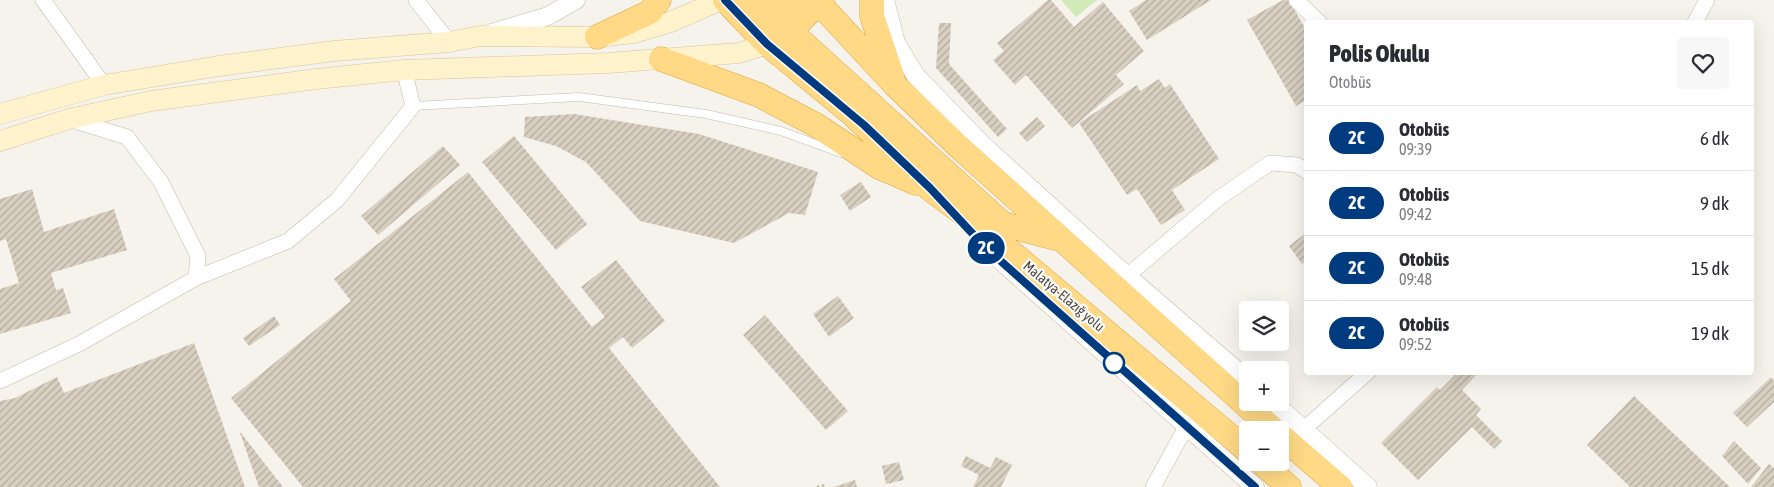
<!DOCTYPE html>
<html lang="tr">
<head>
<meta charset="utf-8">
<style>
	body { margin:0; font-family:"Asap Condensed",sans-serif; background:#f7f7f7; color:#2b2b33; height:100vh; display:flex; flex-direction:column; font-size:19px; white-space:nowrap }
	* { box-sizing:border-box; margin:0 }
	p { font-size:16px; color:#7c7c81 }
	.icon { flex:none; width:28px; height:28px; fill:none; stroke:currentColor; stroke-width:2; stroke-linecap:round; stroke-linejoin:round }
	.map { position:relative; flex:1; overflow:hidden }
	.drawer { position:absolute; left:1304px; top:20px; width:450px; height:355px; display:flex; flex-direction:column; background:#fff; border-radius:5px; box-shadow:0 5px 20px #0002 }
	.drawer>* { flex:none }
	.badge { padding:0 10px; border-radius:16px; font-size:18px; line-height:32px }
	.fabs { position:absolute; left:1239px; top:301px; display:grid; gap:10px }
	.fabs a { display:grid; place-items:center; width:50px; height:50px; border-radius:5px; background:#fff; box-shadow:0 5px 20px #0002; font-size:25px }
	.map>.badge { position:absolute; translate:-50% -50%; box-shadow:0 0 0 2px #fff }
	.round { display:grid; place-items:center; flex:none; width:52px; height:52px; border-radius:5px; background:#f7f7f7 }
	.headline { display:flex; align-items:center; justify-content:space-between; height:85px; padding:0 25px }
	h1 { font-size:24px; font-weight:800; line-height:38px }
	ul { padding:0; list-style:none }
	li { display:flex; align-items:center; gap:15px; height:65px; padding:0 25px; border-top:1px solid #e1e1e2 }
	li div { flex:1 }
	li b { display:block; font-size:19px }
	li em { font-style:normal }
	li .badge { min-width:55px; font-weight:700; text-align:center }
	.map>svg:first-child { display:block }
	.green { fill:#d2eab5 }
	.building { fill:url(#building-hatch) }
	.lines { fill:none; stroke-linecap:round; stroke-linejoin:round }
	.service-casing { stroke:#c2bbae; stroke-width:9 }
	.minor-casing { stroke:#c2bbae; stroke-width:16 }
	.tertiary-casing { stroke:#c2bbae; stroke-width:19 }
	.secondary-casing { stroke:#d6c79b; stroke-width:21 }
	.trunk-casing { stroke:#e0a43c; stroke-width:25 }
	.path { stroke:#c4b79f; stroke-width:2.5; stroke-dasharray:2.5 2.5; stroke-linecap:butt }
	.service { stroke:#fff; stroke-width:8 }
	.minor { stroke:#fff; stroke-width:15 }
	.tertiary { stroke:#fff; stroke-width:18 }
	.secondary { stroke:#fff3cd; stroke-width:20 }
	.trunk { stroke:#ffd985; stroke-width:24 }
	.line-casing { stroke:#fff; stroke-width:11 }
	.line { stroke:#003b80; stroke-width:8 }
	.stop-dot { fill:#fff; stroke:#003b80; stroke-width:2.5 }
	.labels { text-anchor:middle; stroke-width:4.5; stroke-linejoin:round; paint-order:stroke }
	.street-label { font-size:14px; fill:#4b4439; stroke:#fff }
</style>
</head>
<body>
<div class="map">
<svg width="1774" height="487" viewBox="0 0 1774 487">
	<defs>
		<pattern id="building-hatch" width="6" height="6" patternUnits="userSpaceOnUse" patternTransform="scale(1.25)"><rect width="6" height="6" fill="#d8cfc1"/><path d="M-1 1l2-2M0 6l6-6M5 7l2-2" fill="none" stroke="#b1aa9e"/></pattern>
	</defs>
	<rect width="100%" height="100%" fill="#f6f3ec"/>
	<path class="green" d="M1061 0H1097L1076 17Z"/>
	<path class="building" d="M1048 0H1051L1074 27 1103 2 1144 51 1116 75 1124 84 1072 128 1026 75 1015 85 993 60 1004 51 997 43Z
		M1146 0H1211L1147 40 1129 11Z
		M1283 0H1289L1306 30V100L1296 106 1247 20Z
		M939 23H951L949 64 1007 129 998 137 936 68Z
		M1159 79 1165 88 1170 84 1219 159 1172 190 1185 210 1161 225 1137 189 1127 195 1079 123 1137 85 1140 91Z
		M574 114 699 134 818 172 805 215 789 213 734 243 640 221 586 162 556 146 524 137 525 117Z
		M1037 117 1045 126 1027 142 1019 133Z
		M514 136 587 224 556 250 482 162Z
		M443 146 460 165 378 235 361 216Z
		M468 172 592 327 605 317 581 287 616 260 665 321 632 348 623 337 609 348 720 487H303L231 398 351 301 334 279Z
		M861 182 871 197 850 211 840 195Z
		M32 189 44 232 114 209 127 250 51 273 56 290 63 288 71 313 0 334V289L19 283 6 239 0 241V199Z
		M1306 233V261L1302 264 1289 246Z
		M838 296 854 318 829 337 813 314Z
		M765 315 848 411 826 430 743 335Z
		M274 316 280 325 249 346 243 338Z
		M194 343 245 487H0V401L15 398 57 377 64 393Z
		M1458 372H1479L1462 390 1481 409 1476 415 1502 441 1494 449 1472 427 1418 480 1381 443 1437 387 1440 390Z
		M1771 377 1774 381V402L1747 427 1733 413Z
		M1634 396 1730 487H1630L1587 445Z
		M240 433H241L283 487H259Z
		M1734 441 1761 468 1748 484 1722 456Z
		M966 456 990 468 996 457 1012 465 1001 487H973L979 475 961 466Z
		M899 462 904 480 886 484 882 466Z
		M1769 464 1774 468V487H1751Z
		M855 480 857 487H834Z"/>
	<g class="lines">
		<defs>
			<path id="service" d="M413 106 579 97 706 114 781 131 841 153"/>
			<path id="minor" d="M43 0 104 85
				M416 0 449 42
				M1296 0 1319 22
				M1695 22 1707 0
				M1127 276 1219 198 1270 163 1297 165 1306 171
				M196 278 288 241 337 200 413 106 404 70
				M0 381 79 344 196 278 198 256 161 182 127 137 69 119
				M1304 429 1368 372
				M1153 487 1186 427"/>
			<path id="tertiary" d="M885 0 896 43 916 76 984 146 1127 276 1248 380
				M491 33 548 16 576 0
				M985 247 1255 487
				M1273 402 1368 487"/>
			<path id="secondary" d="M0 114 104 85 219 66 334 51 449 42 480 36 597 37 634 33 668 23 721 0
				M0 141 69 119 151 101 316 79 404 70 608 63 739 53 767 44"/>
			<path id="trunk" d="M725 0 767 44 851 113 930 189 980 226 1248 451
				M766 0 788 6 819 3
				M816 0 895 85 959 147 1274 430
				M872 0V16L892 76
				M730 1 756 10 790 31 1003 224 1055 238
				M597 37 650 12 659 0
				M776 40 790 31 822 0
				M661 59 759 95 816 125 879 167 916 183
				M1280 435 1340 487
				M1261 462 1289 487"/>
		</defs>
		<use href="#service" class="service-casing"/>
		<use href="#minor" class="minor-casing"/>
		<use href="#tertiary" class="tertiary-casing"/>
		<use href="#secondary" class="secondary-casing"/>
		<use href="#trunk" class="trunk-casing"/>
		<path class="path" d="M817 487 826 485"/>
		<use href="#service" class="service"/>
		<use href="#minor" class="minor"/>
		<use href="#tertiary" class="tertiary"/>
		<use href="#secondary" class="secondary"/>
		<use href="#trunk" class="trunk"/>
	</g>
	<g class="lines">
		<defs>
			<path id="line" d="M725 0 767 44 864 125 930 188 985 247 1255 487"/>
		</defs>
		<use href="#line" class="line-casing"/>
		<use href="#line" class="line"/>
	</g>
	<circle class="stop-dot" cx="1114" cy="363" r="10"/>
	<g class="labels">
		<g class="street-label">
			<text transform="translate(1064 296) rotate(40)" y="5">Malatya-Elazığ yolu</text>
		</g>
	</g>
</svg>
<div class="fabs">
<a><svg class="icon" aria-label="layers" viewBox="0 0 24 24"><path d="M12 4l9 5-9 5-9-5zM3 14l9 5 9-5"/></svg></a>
<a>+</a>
<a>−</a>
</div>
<b class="badge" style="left:986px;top:248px;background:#003b80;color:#fff">2C</b>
<section class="drawer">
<div class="headline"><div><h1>Polis Okulu</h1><p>Otobüs</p></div><a class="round"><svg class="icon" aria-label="heart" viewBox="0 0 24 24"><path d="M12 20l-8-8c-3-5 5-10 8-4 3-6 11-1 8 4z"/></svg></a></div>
<ul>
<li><span class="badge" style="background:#003b80;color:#fff">2C</span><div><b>Otobüs</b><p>09:39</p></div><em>6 dk</em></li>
<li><span class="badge" style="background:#003b80;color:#fff">2C</span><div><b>Otobüs</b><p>09:42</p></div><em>9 dk</em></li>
<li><span class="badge" style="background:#003b80;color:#fff">2C</span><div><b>Otobüs</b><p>09:48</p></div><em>15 dk</em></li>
<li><span class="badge" style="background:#003b80;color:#fff">2C</span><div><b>Otobüs</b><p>09:52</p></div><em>19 dk</em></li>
</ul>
</section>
</div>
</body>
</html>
